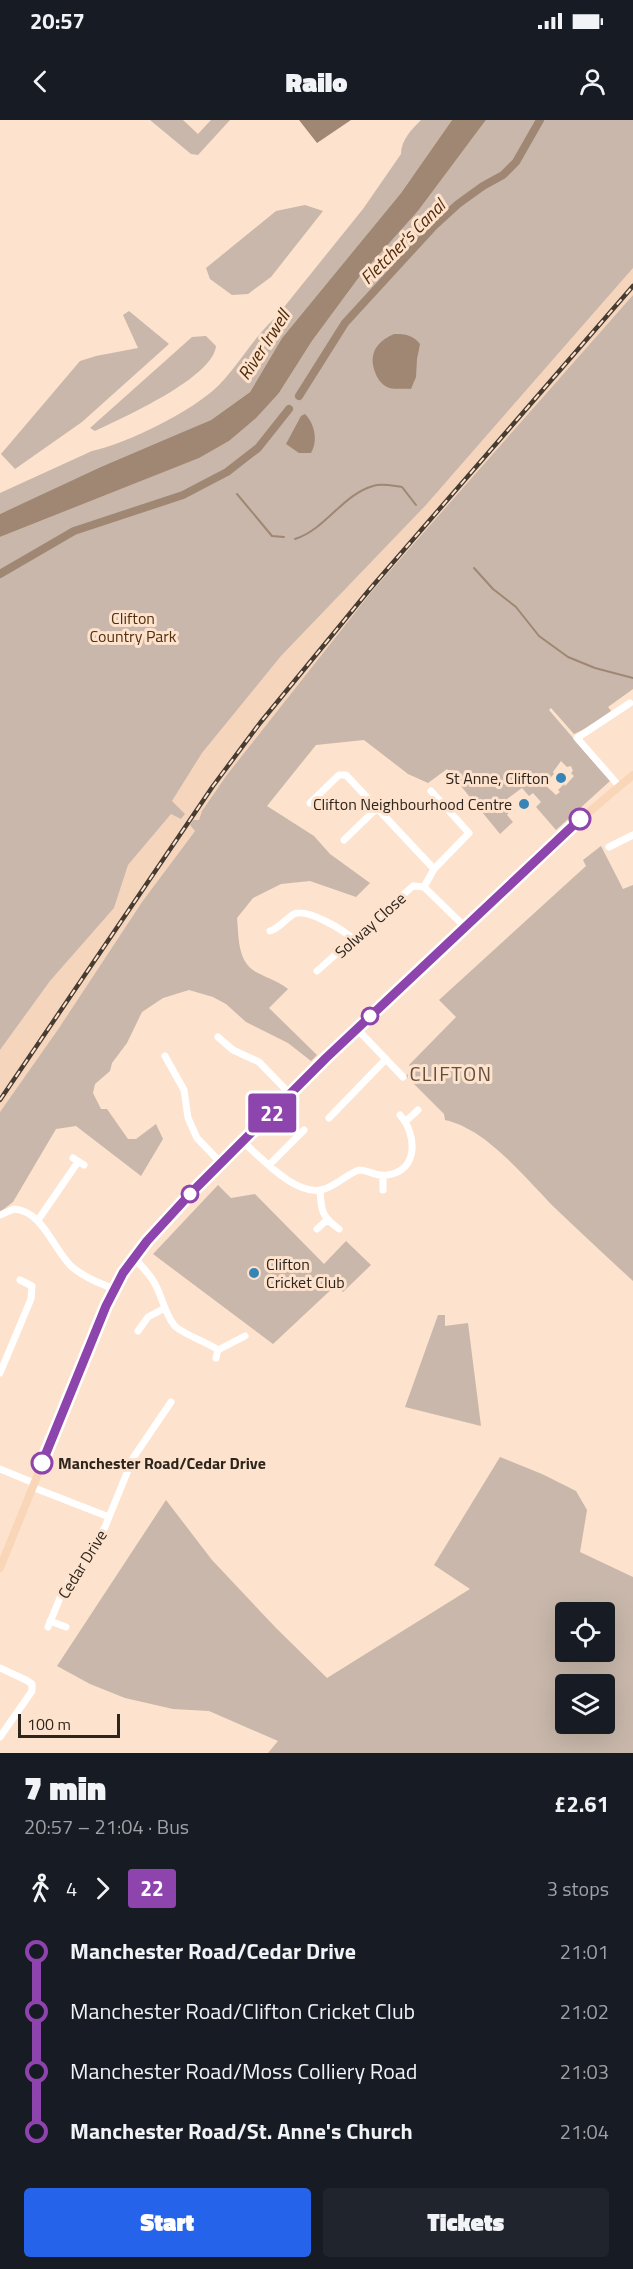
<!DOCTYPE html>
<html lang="en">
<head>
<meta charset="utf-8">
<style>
	body { margin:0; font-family:"Titillium Web",sans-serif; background:#20242c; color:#f1f3f6; height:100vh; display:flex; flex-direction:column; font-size:22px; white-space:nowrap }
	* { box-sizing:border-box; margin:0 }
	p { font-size:20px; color:#9ea1a6 }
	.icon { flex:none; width:33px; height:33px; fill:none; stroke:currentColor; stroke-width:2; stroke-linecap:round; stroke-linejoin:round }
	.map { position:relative; height:1633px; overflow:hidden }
	.details { display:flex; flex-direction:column; background:#171b24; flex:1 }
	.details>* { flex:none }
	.badge { padding:0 12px; border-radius:4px; font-size:21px; line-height:39px }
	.buttons { position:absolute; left:555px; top:1482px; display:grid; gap:12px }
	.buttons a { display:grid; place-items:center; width:60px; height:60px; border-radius:6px; background:#171b24; box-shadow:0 6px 24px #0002; font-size:30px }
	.scale { position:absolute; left:18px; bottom:15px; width:102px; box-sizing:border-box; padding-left:6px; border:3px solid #2e251d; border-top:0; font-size:16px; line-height:21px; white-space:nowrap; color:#2e251d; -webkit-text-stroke:4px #fde2cd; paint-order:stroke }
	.map>.badge { position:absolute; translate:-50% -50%; box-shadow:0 0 0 3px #fff }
	.legs { display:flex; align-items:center; gap:9px; height:66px; padding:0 24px; font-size:20px }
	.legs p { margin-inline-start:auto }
	.head { display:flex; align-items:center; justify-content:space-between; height:102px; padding:0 24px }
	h1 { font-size:33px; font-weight:800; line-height:45px }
	.cta { display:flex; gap:12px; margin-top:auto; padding:12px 24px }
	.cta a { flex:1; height:69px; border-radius:6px; background:#2563eb; color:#fff; font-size:24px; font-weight:800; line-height:69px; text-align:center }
	.cta a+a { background:#20242c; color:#f1f3f6 }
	ul { padding:0 24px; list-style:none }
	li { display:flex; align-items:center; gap:21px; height:60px; font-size:22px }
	li i { display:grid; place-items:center; width:9px; height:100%; margin:0 8px; background:currentColor }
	li i::after { content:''; width:15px; height:15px; margin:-8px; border:4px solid; border-radius:50%; background:#171b24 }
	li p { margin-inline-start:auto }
	li:first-child i { background:linear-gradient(#0000 50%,currentColor 0) }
	li:last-child i { background:linear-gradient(currentColor 50%,#0000 0) }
	.status { display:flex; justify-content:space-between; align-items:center; height:42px; padding:0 30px; background:#171b24; direction:ltr }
	.status svg { height:16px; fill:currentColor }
	header { display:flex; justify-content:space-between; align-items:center; height:78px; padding:0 24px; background:#171b24; font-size:27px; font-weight:800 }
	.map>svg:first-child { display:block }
	.built { fill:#f6d5bd }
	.green { fill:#c8b7aa; fill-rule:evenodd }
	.water { fill:#9f8774 }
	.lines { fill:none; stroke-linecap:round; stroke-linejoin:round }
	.stream { stroke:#9f8774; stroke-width:2 }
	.canal { stroke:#9f8774; stroke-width:8 }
	.minor { stroke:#fff; stroke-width:7 }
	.major { stroke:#fad6b8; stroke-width:8 }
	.rail-casing { stroke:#473c32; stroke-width:4.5 }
	.rail { stroke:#fde2cd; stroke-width:2; stroke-dasharray:7; stroke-linecap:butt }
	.line-1-casing { stroke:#fff; stroke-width:14 }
	.line-1 { stroke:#8e44ad; stroke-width:9 }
	.poi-dot { fill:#3785b7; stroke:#fde2cd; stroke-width:2 }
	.stop-1-dot { fill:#fff; stroke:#8e44ad; stroke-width:3 }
	.labels { text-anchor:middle; stroke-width:6; stroke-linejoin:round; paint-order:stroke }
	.park-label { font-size:16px; fill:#532f0c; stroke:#fde2cd }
	.poi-label { font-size:16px; fill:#2e251d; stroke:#fde2cd; text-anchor:end }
	.street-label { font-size:16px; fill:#2e251d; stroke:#fde2cd }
	.stop-label { font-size:16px; font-weight:bold; fill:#2e251d; stroke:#fde2cd; text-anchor:start }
	.water-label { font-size:18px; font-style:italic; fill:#502c09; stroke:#fde2cd }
	.quarter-label { font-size:20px; letter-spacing:1.5px; fill:#644f3d; stroke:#fde2cd }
</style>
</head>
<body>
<div class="status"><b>20:57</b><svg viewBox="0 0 49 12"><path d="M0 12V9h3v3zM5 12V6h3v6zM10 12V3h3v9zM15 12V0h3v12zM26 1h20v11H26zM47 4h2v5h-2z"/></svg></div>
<header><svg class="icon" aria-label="back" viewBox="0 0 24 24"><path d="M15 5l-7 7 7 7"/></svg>Railo<svg class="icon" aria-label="person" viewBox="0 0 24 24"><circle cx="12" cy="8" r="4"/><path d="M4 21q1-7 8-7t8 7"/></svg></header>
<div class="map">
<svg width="633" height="1633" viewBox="0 0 633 1633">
	<rect width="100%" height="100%" fill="#fde2cd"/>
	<path class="built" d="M633 148V175L372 471 226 656 202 691 199 700H193L190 705 195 711 142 782 59 908 0 992V930L50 861 114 788 128 745 171 694 181 699 183 697 184 694 172 681 202 633 281 536 426 385Z"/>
	<path class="green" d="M150 0H183L198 14 211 0H230L198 35 191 34Z
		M421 0H452L401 73 282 218 250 272 211 300 0 394V373L92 331C128 323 193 291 219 265 240 243 253 218 276 197L363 89 401 34C401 20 412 9 421 0Z
		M486 0H633V148L426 385 281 536 202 633 172 681 185 694 181 699 171 694 128 745 114 788 50 861 0 930V417L198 338 229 321 279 273 312 221 360 156 418 91Z
		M305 85 323 91 271 157 248 174 232 175 210 159 206 148 276 91Z
		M633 175V569L608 587 611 591 589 607 574 614 551 588 549 590 610 661 556 710 536 687 541 682 533 673 529 676 522 668 507 679 513 687 507 695 513 702 500 714 447 649 428 663 408 654 364 620 316 625 267 686 314 716 330 734 370 763 356 777 310 761 281 764 253 778 237 798C239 818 237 843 258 853 269 859 278 861 288 869L269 888 317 935 311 941 288 923 246 902 226 884 213 877 189 870 163 878 142 892 127 923 112 943 110 951 95 964 93 973 101 989H107L128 1019H136L156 1004 163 1019 141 1056 76 1006 56 1009 13 1082 0 1092V992L59 908 142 782 195 711 190 705 193 700H199L202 691 226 656 372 471ZM561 641 567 647 571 646 573 651 571 653 574 656 565 666 564 664 558 670 560 672 556 675 544 664 554 654 553 652Z
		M129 191 169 224 82 302 15 349 1 334 80 241 96 236 138 228 123 195Z
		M206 216 216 226C213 258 122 298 95 311L90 308 192 217Z
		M601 726 623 769 633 765V1161C607 1137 581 1113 555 1088 525 1058 487 1009 445 1000L444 994 406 956 412 949 409 945 456 897 439 880 586 746 583 740Z
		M218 1065 231 1078 255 1074 324 1144 346 1121 371 1145 343 1172 336 1165 273 1224 153 1134Z
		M438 1195H445V1206L468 1203 481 1306 405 1287Z
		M500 1337 542 1354 576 1371 587 1390 580 1432 633 1457V1633H268L278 1621 209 1591 173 1589 125 1578 90 1564 57 1546 166 1380 212 1440 276 1508 327 1558 470 1469 434 1445ZM566 1492H604V1532H566ZM566 1564H604V1604H566Z"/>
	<path class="water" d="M299 0H351L317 23Z
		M452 0H486L418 91 360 156 312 221 279 273 256 298 229 321 199 338 0 417V394L101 347 211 300 250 272 282 218 401 73Z
		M394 214C406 214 413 215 420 224L417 239 416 257 411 269C403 268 393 270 387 267 381 264 377 258 375 252 368 234 377 221 394 214Z
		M305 294C315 304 318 321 311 333H299L286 324 301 296Z"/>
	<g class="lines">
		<path class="stream" d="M237 374 272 416 284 417
			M295 419C326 409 342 375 373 366 382 363 393 366 402 367L416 385
			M474 448 493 469 516 487 539 516 568 537 595 548 633 558"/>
		<path class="canal" d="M299 276 345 203 434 106 458 84 483 66 503 55 516 42 540 0
			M0 454 74 411 183 375 227 352 258 328 289 289"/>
		<path class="minor" d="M619 666 577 618 630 583
			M431 671 469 713 434 749 424 767 465 807
			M310 683 339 655H346L434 749
			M344 720 377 688
			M609 727 633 715
			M270 811C280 808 285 799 294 794 307 788 344 810 354 820
			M317 851 413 766 424 767
			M357 909 403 957
			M218 917 233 930 259 942 290 974
			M165 936 184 970 188 998 197 1018 221 1043
			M329 998 386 939
			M406 1001 418 990
			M243 1022C262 1038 294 1075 321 1070 335 1067 345 1055 359 1050 368 1050 377 1057 387 1055 419 1051 417 1014 400 995
			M73 1038 84 1045
			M269 1045 304 1010
			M320 1070C321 1091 322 1097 339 1109
			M383 1070V1056
			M0 1095 14 1089C43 1091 53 1129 72 1147 84 1157 99 1163 114 1169
			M38 1100 78 1042
			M317 1109 327 1100
			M134 1138C140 1145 147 1151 152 1159 162 1173 163 1191 174 1205 180 1213 207 1222 218 1230
			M138 1211 148 1197 163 1189
			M216 1238 218 1230 245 1216
			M0 1253 31 1179 32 1166 20 1160
			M0 1349 34 1363
			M32 1367 109 1397 105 1407 62 1473 48 1507
			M109 1397 133 1338 171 1282
			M50 1501 66 1507
			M0 1548 26 1560 32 1564V1571L0 1617"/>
		<path class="major" d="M0 1448 106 1186C140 1114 203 1063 258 1007 324 939 392 875 461 810 517 757 573 704 633 655"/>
		<defs>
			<path id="rail" d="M0 980 213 666 260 603 370 469 633 166"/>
		</defs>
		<use href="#rail" class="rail-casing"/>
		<use href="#rail" class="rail"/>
	</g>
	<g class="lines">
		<defs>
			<path id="line-1" d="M42 1343 106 1186 123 1153 147 1121 191 1073 326 938 580 699"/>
		</defs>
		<use href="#line-1" class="line-1-casing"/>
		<use href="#line-1" class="line-1"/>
	</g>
	<g class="poi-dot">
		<circle cx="561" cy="658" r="6"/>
		<circle cx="524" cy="684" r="6"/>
		<circle cx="254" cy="1153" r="6"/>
	</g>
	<g class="stop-1-dot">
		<circle cx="580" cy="699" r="10"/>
		<circle cx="370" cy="896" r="8"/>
		<circle cx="190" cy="1074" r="8"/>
		<circle cx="42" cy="1343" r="10"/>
	</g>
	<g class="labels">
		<g class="park-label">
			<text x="133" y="504">Clifton<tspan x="133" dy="18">Country Park</tspan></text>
		</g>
		<g class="poi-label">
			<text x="549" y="664">St Anne, Clifton</text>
			<text x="512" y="690">Clifton Neighbourhood Centre</text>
			<text x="266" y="1150" text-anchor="start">Clifton<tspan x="266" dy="18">Cricket Club</tspan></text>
		</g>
		<g class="street-label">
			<text transform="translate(370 805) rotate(-42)" y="6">Solway Close</text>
			<text transform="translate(82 1444) rotate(-58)" y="6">Cedar Drive</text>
		</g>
		<g class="stop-label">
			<text x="58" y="1349">Manchester Road/Cedar Drive</text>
		</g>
		<g class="water-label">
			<text transform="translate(403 122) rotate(-45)" y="6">Fletcher's Canal</text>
			<text transform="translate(264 225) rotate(-57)" y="6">River Irwell</text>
		</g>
		<g class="quarter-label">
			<text x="451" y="961">CLIFTON</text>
		</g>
	</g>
</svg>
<div class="buttons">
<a><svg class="icon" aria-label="locate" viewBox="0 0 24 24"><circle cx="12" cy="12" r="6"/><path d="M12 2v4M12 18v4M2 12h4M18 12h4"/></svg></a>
<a><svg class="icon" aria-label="layers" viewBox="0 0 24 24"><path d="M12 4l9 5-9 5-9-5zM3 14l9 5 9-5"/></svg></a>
</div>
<div class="scale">100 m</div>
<b class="badge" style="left:272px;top:993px;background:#8e44ad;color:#fff">22</b>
</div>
<section class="details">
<div class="head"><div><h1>7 min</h1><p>20:57 – 21:04 · Bus</p></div><b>£2.61</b></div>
<div class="legs"><svg class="icon" aria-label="walk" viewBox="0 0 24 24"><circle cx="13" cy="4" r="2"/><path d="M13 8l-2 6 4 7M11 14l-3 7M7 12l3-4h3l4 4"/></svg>4<svg class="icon" aria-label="forward" viewBox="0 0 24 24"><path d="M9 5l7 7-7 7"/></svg><b class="badge" style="background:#8e44ad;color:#fff">22</b><p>3 stops</p></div>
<ul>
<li><i style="color:#8e44ad"></i><b>Manchester Road/Cedar Drive</b><p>21:01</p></li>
<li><i style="color:#8e44ad"></i><span>Manchester Road/Clifton Cricket Club</span><p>21:02</p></li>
<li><i style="color:#8e44ad"></i><span>Manchester Road/Moss Colliery Road</span><p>21:03</p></li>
<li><i style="color:#8e44ad"></i><b>Manchester Road/St. Anne's Church</b><p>21:04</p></li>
</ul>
<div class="cta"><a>Start</a><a>Tickets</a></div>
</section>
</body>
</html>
